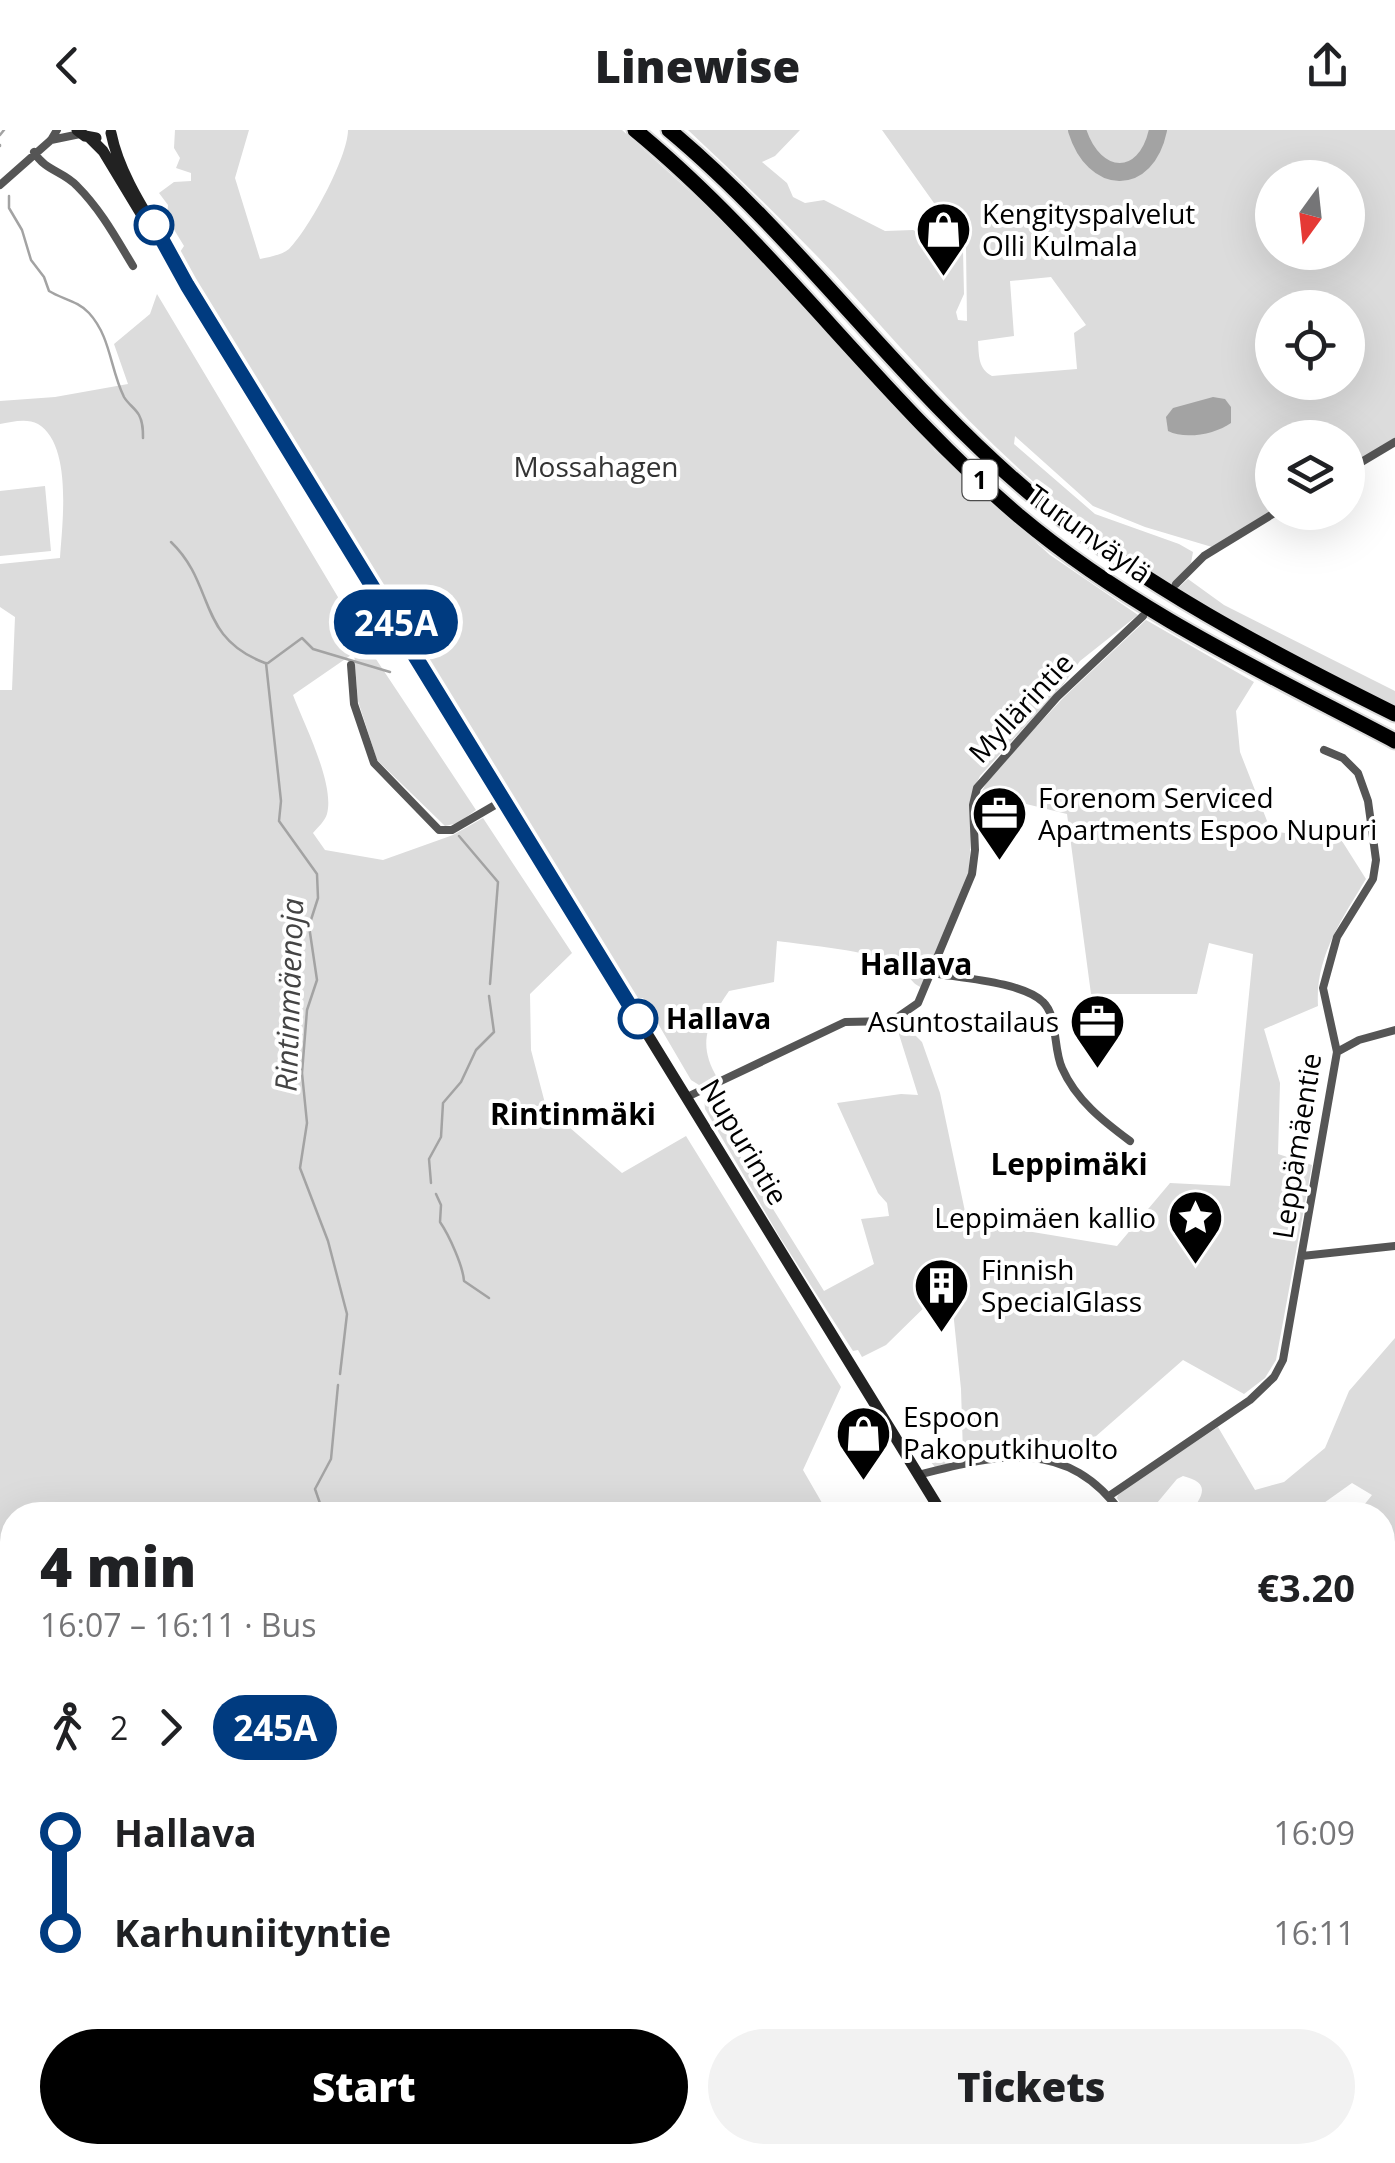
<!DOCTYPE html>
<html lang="en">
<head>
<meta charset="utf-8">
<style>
	body { margin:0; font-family:"Open Sans",sans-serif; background:#f2f2f2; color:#202124; height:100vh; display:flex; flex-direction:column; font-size:38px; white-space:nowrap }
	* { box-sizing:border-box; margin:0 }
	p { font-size:32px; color:#757577 }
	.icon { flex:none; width:55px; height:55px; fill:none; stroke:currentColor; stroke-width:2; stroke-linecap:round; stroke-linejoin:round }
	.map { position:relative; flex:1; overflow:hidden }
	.panel { position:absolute; left:0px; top:1372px; width:1395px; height:662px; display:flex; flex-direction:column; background:#fff; border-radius:40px 40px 0 0; box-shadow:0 10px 40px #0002 }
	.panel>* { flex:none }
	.badge { padding:0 20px; border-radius:32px; font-size:35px; line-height:65px }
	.needle { width:65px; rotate:195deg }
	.controls { position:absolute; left:1255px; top:30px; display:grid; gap:20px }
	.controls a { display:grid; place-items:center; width:110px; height:110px; border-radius:50%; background:#fff; box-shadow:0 10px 40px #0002; font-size:50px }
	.map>.badge { position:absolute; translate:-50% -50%; box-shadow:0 0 0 5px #fff }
	.legs { display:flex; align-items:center; gap:15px; height:110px; padding:0 40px; font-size:32px }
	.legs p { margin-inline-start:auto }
	.head { display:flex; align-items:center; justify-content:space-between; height:170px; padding:0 40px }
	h1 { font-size:55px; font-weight:800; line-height:75px }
	.primary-button { display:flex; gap:20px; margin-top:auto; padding:20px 40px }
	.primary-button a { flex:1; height:115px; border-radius:60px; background:#000; color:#fff; font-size:40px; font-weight:800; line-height:115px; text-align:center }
	.primary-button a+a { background:#f2f2f2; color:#202124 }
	ul { padding:0 40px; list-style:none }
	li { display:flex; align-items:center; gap:35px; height:100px; font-size:38px }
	li i { display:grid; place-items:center; width:15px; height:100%; margin:0 12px; background:currentColor }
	li i::after { content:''; width:25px; height:25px; margin:-12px; border:8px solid; border-radius:50%; background:#fff }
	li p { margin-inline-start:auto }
	li:first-child i { background:linear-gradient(#0000 50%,currentColor 0) }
	li:last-child i { background:linear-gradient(currentColor 50%,#0000 0) }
	header { display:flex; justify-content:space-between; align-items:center; height:130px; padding:0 40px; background:#fff; font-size:45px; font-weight:800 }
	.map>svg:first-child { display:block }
	.green { fill:#dcdcdc; fill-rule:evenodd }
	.water { fill:#a3a3a3 }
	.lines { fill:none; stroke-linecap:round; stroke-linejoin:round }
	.stream { stroke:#a3a3a3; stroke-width:2.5 }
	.river { stroke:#a3a3a3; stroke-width:18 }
	.motorway-casing { stroke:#dbdbdb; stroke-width:19 }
	.minor { stroke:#555; stroke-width:8 }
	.secondary { stroke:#222; stroke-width:11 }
	.motorway { stroke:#000; stroke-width:15 }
	.line-1-casing { stroke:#fff; stroke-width:22 }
	.line-1 { stroke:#003b80; stroke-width:15 }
	.stop-1-dot { fill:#fff; stroke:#003b80; stroke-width:5 }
	.labels { text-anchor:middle; stroke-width:8; stroke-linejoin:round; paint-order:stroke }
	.shield { fill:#fff; stroke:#4c4c4c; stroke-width:2.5 }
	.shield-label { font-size:25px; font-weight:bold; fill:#000 }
	.poi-label { font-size:28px; fill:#000; stroke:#fff; text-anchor:start }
	.park-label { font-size:28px; fill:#333; stroke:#fff }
	.street-label { font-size:28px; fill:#000; stroke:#fff }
	.stop-label { font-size:28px; font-weight:bold; fill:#000; stroke:#fff; text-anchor:start }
	.neighbourhood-label { font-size:30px; font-weight:bold; fill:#000; stroke:#fff }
	.water-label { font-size:30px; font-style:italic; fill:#444; stroke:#fff }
</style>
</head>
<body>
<header><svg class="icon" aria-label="back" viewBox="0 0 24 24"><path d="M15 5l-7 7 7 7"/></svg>Linewise<svg class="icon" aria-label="share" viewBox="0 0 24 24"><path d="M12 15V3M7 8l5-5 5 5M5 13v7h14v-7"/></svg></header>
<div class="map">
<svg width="1395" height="2033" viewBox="0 0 1395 2033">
	<rect width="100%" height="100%" fill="#fff"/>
	<path class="green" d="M175 0H249L235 48 260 129C269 127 282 125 289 119 309 99 348 27 348 0H622L747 113 935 321 1050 425 1138 485 1080 531 1063 555 980 646 973 660 969 743 924 858C909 855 908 839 895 833 870 821 807 815 777 811L774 852 729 861C708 892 696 913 718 949L699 955 691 950 643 868 634 870 178 125 184 116 167 88 168 75 159 63 174 52 191 51V43L176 38 180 28 174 18Z
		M688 0H800L775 26 762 32 787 53 793 67 805 73 824 70 885 101 913 100 932 108 941 92 928 83 927 80 934 75 963 120 964 164 956 182 958 190 967 191 966 118 882 0H1395V308L1348 337V308H1272V381L1212 417 1145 397 1093 376 1015 306 1014 314 1095 384 1179 414 1193 422 1191 433 1172 454C1142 440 1116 418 1090 398 993 325 916 234 835 145 788 95 738 47 688 0ZM1272 48H1348V122H1272ZM1051 147 1086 195 1074 203 1077 239 992 246C978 239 979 225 978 211L1014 206 1010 151ZM1272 178H1348V252H1272Z
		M157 164 366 514 476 680 458 693 445 696 377 630 358 571 354 523 293 565C304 594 335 654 327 684 325 691 318 697 313 703L325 720 383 730 453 705 483 688 572 823 530 864 531 920 546 977 622 1043 686 1006 841 1257 803 1340 829 1385H12V1872L0 1879V560H12L15 487 0 477V434L60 428C62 395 73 315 38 294 27 288 11 292 0 294V271L55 267 128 254 114 214 150 184Z
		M45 356 51 421 0 426V361Z
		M1188 449 1224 475 1395 561V576L1189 467 1178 458Z
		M1146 490 1254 552 1236 581 1240 622 1271 701 1342 711 1366 749C1342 789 1315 827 1318 876L1264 899 1280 953 1278 1024 1312 1035 1276 1230 1265 1248 1244 1264 1183 1230 1071 1328 1051 1324H999L935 1337 915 1313 939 1315 949 1328 963 1324 961 1259 951 1161 940 1162 886 1215 862 1227 858 1220 853 1221 779 1106 705 979 704 968 824 1161 874 1134 861 1089 889 1086 887 1073 878 1063 837 973 901 964 918 965 897 898 911 901 922 912 940 963 967 1091 1117 1116 1170 1053 1230 1056 1253 824 1209 813 1197 864H1091L1067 684 981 663 989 648 1064 567Z
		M1395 1208V1414L1383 1434 1382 1385H1356L1372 1365 1352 1353 1314 1380 1298 1385H1190C1200 1367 1214 1354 1183 1346L1177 1349 1147 1385H1128L1117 1368 1119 1362 1218 1297 1255 1360 1284 1352 1325 1318 1349 1261Z
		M1383 1650 1395 1672V2033H1260L1256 2023 1382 2022Z
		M0 1970 12 1973V2022H286L296 2033H0Z
		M374 2023H552L545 2033H383Z
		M583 2023H685L683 2033H579Z
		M1089 2023H1222L1226 2033H1094Z"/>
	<path class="water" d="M1213 267 1225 269 1231 277V293C1216 304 1185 310 1168 301L1166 287 1173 278Z"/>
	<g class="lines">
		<path class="stream" d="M0 5 4 0
			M0 15V16
			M9 66V78L22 100 31 130 44 147 49 161C62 169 78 171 89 183 111 207 110 239 124 267 128 274 135 278 139 285 143 292 143 300 143 308
			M171 412C216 455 196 507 265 533
			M266 533 281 671 279 691 317 744 318 768 309 796 317 850 307 880 302 943 307 993 300 1038 328 1111 347 1184 340 1244
			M268 533 302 508 313 519 390 542
			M459 706 498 752 490 854
			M431 1053 429 1029 441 1007 443 973 461 952 476 920 494 902 489 866
			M436 1064 441 1075 440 1092C449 1105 463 1136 464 1151L489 1168
			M324 1385 315 1359 331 1329 338 1255"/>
		<path class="river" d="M1077 0C1094 55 1146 57 1158 0"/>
		<defs>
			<path id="motorway" d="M635 0C776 116 880 268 1019 386 1132 481 1266 543 1395 611
				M669 0C801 110 900 255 1032 365 1142 455 1268 521 1395 584"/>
		</defs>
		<use href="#motorway" class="motorway-casing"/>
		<path class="minor" d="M51 10 80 4
			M34 22C45 41 63 41 77 56 101 80 116 108 133 136
			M0 55 51 10 57 0
			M1348 340 1395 312
			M1176 454 1204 426 1276 382
			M351 535 354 574 374 633 439 700H452L502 671
			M932 843C960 848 1023 852 1043 872 1058 886 1053 919 1062 938 1076 970 1103 991 1130 1011
			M1337 922 1359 910 1395 900
			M687 967 845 892 892 891 918 873 972 744 975 720 973 675 977 658 1057 567 1143 486
			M1302 1126 1395 1116
			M918 1345C999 1324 1068 1307 1123 1385
			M1109 1366 1250 1270 1274 1247 1283 1230 1337 922 1323 858 1337 807 1373 749 1376 730 1368 671 1358 643 1343 628 1324 620
			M1382 1522 1395 1507
			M1382 1643 1395 1664
			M0 1903 12 1893
			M366 2022 375 2033
			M990 2022 995 2033
			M862 2033 863 2022"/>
		<path class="secondary" d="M77 0 85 6 96 8
			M111 3C122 57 163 105 187 155L943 1385
			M90 8 103 21 175 140
			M1250 2022 1254 2033"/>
		<use href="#motorway" class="motorway"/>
	</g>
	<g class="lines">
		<defs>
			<path id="line-1" d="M154 95 187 155 638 889"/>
		</defs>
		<use href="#line-1" class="line-1-casing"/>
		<use href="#line-1" class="line-1"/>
	</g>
	<defs>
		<symbol id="shop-pin" viewBox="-11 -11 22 30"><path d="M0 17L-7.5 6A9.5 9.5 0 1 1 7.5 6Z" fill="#000" stroke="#fff"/><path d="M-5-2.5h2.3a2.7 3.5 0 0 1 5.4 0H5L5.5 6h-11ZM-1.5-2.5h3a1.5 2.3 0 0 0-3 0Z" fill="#fff"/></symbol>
		<symbol id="office-pin" viewBox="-11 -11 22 30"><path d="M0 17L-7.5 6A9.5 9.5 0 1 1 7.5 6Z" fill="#000" stroke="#fff"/><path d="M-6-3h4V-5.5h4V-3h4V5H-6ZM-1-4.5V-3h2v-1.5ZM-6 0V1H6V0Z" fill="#fff"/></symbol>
		<symbol id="sight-pin" viewBox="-11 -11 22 30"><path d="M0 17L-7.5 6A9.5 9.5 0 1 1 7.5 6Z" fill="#000" stroke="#fff"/><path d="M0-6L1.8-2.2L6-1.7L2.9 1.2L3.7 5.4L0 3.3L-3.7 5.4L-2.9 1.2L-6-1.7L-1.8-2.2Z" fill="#fff"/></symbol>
		<symbol id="building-pin" viewBox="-11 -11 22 30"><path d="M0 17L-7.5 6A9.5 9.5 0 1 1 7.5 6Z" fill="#000" stroke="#fff"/><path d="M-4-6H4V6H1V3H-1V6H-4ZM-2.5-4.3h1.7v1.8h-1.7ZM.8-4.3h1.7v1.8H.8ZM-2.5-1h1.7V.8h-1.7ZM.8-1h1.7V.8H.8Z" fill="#fff"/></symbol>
	</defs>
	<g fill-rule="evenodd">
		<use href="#shop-pin" x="912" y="68" width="63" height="86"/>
		<use href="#office-pin" x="968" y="652" width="63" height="86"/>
		<use href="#office-pin" x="1066" y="860" width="63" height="86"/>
		<use href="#sight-pin" x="1164" y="1056" width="63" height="86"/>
		<use href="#building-pin" x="910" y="1124" width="63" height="86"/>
		<use href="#shop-pin" x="832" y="1272" width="63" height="86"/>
	</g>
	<g class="stop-1-dot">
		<circle cx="154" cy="95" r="18"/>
		<circle cx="638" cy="889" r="18"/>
	</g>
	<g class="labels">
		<rect class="shield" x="962.5" y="330" width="35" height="40" rx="8"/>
		<g class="shield-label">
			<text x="980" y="359">1</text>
		</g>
		<g class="poi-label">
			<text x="982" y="94">Kengityspalvelut<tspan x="982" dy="32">Olli Kulmala</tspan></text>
			<text x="1038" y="678">Forenom Serviced<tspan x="1038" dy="32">Apartments Espoo Nupuri</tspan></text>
			<text x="1059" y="902" text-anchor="end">Asuntostailaus</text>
			<text x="1156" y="1098" text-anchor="end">Leppimäen kallio</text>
			<text x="981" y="1150">Finnish<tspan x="981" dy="32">SpecialGlass</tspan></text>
			<text x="903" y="1297">Espoon<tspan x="903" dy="32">Pakoputkihuolto</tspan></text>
		</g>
		<g class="park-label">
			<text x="596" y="347">Mossahagen</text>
		</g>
		<g class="street-label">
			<text transform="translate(1089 404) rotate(36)" y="10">Turunväylä</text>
			<text transform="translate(1021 578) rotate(-47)" y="10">Myllärintie</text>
			<text transform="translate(744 1012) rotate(59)" y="10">Nupurintie</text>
			<text transform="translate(1297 1016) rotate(-81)" y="10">Leppämäentie</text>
		</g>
		<g class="stop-label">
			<text x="666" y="899">Hallava</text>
		</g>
		<g class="neighbourhood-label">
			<text x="916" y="845">Hallava</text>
			<text x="573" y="995">Rintinmäki</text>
			<text x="1069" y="1045">Leppimäki</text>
		</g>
		<g class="water-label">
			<text transform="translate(290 865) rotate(-88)" y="10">Rintinmäenoja</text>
		</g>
	</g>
</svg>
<div class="controls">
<a><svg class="needle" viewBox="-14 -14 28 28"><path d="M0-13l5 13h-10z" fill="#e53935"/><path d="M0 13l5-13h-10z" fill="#757577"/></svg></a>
<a><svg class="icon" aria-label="locate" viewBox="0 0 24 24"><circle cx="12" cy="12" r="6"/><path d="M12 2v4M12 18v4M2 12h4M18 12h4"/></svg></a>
<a><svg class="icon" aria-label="layers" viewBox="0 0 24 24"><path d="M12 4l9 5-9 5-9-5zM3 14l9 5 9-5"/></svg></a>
</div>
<b class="badge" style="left:396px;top:492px;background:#003b80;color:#fff">245A</b>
<section class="panel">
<div class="head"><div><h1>4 min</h1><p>16:07 – 16:11 · Bus</p></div><b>€3.20</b></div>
<div class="legs"><svg class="icon" aria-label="walk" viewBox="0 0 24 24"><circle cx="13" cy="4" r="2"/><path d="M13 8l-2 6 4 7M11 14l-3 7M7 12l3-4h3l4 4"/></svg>2<svg class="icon" aria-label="forward" viewBox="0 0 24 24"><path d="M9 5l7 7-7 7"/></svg><b class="badge" style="background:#003b80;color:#fff">245A</b></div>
<ul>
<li><i style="color:#003b80"></i><b>Hallava</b><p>16:09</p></li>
<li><i style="color:#003b80"></i><b>Karhuniityntie</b><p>16:11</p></li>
</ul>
<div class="primary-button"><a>Start</a><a>Tickets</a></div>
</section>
</div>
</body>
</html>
